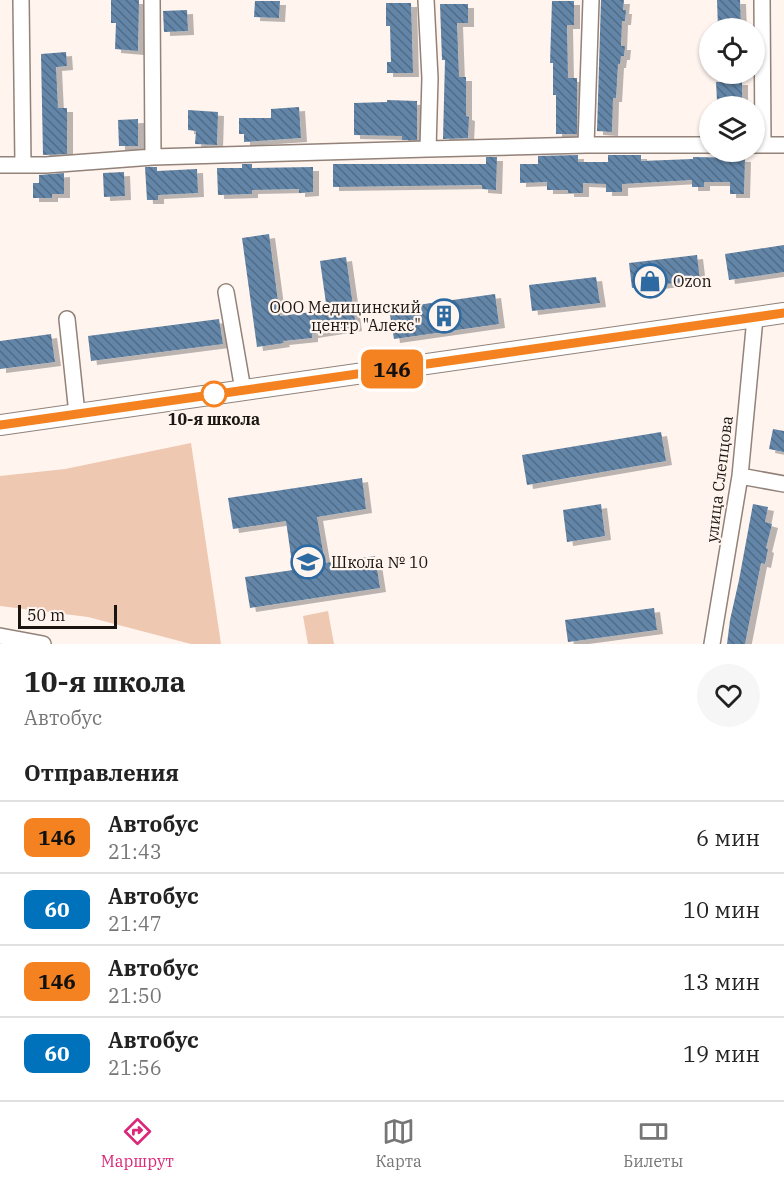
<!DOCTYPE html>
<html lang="ru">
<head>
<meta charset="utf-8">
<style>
	body { margin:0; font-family:"IBM Plex Serif",serif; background:#f6f6f6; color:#222; height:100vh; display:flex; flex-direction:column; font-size:22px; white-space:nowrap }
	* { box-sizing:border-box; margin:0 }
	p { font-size:20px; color:#767676 }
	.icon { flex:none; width:33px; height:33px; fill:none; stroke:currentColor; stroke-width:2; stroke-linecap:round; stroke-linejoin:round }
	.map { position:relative; height:644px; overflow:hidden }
	.details { display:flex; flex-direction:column; background:#fff; flex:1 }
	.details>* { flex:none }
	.badge { padding:0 12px; border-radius:9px; font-size:21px; line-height:39px }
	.tools { position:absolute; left:699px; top:18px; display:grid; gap:12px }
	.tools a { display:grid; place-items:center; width:66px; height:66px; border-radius:50%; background:#fff; box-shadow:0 2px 4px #0004; font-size:30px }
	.scale { position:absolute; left:18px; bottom:15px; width:99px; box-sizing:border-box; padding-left:6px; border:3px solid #1a1511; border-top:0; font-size:16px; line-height:21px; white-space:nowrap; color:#1a1511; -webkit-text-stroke:4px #fff4ee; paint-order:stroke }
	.map>.badge { position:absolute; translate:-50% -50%; box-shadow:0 0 0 3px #fff }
	h2 { padding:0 24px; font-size:22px; line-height:54px }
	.round { display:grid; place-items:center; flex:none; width:63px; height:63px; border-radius:32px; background:#f6f6f6 }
	.headline { display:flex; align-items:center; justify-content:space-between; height:102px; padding:0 24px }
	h1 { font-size:28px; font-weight:700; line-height:45px }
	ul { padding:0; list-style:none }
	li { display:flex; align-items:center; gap:18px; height:72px; padding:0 24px; border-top:2px solid #e0e0e0 }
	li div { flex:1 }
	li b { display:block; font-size:22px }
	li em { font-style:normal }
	li .badge { min-width:66px; font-weight:700; text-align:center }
	.menu { display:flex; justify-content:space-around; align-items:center; height:84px; border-top:2px solid #e0e0e0; background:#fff; font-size:16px; color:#767676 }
	.menu a { display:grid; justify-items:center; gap:3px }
	.menu .on { color:#db2777 }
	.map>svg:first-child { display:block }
	.green { fill:#efc8b2 }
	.building { fill:url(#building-back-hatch); filter:url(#shadow) }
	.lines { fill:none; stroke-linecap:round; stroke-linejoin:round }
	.minor-casing { stroke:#928279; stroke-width:18 }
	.major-casing { stroke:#928279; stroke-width:22 }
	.minor { stroke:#fff; stroke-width:15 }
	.major { stroke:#fff; stroke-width:20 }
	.line-casing { stroke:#fff; stroke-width:14 }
	.line { stroke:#f58220; stroke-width:9 }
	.stop-dot { fill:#fff; stroke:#f58220; stroke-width:3 }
	.labels { text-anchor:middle; stroke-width:4.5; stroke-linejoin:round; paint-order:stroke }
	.poi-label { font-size:16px; fill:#1a1511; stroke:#fff4ee; text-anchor:start }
	.stop-label { font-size:16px; font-weight:bold; fill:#1a1511; stroke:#fff4ee }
	.street-label { font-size:16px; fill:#1a1511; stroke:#fff4ee }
</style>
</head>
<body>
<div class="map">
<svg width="784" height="644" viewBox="0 0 784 644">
	<defs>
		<pattern id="building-back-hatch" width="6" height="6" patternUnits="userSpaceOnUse" patternTransform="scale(1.5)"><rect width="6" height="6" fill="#6385a7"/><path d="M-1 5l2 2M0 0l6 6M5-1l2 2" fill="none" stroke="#516c87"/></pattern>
		<filter id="shadow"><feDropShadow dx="6" dy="4" stdDeviation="0" flood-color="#0004"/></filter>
	</defs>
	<rect width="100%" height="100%" fill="#fff4ee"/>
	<path class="green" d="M191 443 221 644H191L88 617 0 606V476L65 469Z
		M328 611 334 644H308L303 616Z"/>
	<path class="building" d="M111 0H139L138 51 115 49 116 23H111Z
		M601 0H624L623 10H626L625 21H622L621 46H625L624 56H621L620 64H618L616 98H613L612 132 597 131Z
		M717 0H740L741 28H718Z
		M255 1H280L279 18 254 17Z
		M552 1H574V25H567L568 78H577V134H556V95H553V63H550Z
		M386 3H411L413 73H387V62H391L390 26H386Z
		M440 4H468V23H457L459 77H466V116L469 117 468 138 443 139 445 60H442Z
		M187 10 188 31 164 32 163 11Z
		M66 52 67 66 56 67 58 108H67V154L43 155 41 54Z
		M742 81V100L717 101 716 82Z
		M387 100 417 101V140H402V136L354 135V103L387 102Z
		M299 107 301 138 244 142V134H239V118H271V109Z
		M188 110 218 112 217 145 195 144 196 131 188 130Z
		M138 119V146H119L118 120Z
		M578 155V162H608V155H641V161L693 159V157L745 158 744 194H730V182H704V187H692V180L622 184V192H606V184L583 183V193H568V190H547V182L520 183V164H538V156Z
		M486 157H497L496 190 482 189V185L333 187V164H486Z
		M242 164H252V168L313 167V192L299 193V189L252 190V194L218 195 217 168H242Z
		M145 167H157V171L197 169 198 193 158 195V200H147Z
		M124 172 125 196 104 197 103 173Z
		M64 173V194H52V198H33V183H39V175Z
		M269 234 280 316 327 310 320 261 346 257 356 327 312 334V338L283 341 284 343 257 347 242 238Z
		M784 245V272L729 280 725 254Z
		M697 255 700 280 632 288 629 263Z
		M596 277 600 303 532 311 529 285Z
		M495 294 499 324 394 339 389 309Z
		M219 319 223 344 91 361 88 336Z
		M51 334 55 362 0 369V341Z
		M773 429 784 431V452L769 449Z
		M661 432 666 461 527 485 522 455Z
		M362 478 366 509 317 517 325 563 375 556 380 588 250 608 245 577 293 570 286 521 233 529 228 498Z
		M601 504 605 536 567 542 563 510Z
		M753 504 768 507 765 522 772 524 766 548 768 549 765 564 761 563 745 644H727L730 620 739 580Z
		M654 608 657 630 568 642 565 620Z"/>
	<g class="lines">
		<defs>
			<path id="minor" d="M21 0 23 164
				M152 0 153 157
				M426 0 430 78 428 149
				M762 0 763 145
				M586 145 591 0
				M754 145H784
				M0 165H46L153 157 428 149 586 145H710
				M226 292 243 390
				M67 319 77 414
				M740 476 784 484
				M0 636 43 644
				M712 644 740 476 755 318"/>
			<path id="major" d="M0 425 784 313"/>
		</defs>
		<use href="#minor" class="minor-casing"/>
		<use href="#major" class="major-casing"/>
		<use href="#minor" class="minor"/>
		<use href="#major" class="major"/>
	</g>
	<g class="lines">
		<defs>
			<path id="line" d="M0 425 784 313"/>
		</defs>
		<use href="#line" class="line-casing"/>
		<use href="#line" class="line"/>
	</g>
	<defs>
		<symbol id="shop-ring" viewBox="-11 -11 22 22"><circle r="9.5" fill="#fff4ee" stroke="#2c6aa1" stroke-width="1.5"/><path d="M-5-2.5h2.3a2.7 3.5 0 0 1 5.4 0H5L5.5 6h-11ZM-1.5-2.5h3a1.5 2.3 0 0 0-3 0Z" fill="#2c6aa1"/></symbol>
		<symbol id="building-ring" viewBox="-11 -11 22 22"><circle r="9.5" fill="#fff4ee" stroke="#2c6aa1" stroke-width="1.5"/><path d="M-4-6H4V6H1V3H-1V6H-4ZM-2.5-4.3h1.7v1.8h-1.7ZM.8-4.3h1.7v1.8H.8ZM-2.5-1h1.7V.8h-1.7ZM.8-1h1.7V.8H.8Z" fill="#2c6aa1"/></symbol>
		<symbol id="school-ring" viewBox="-11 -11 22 22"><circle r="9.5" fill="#fff4ee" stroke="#2c6aa1" stroke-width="1.5"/><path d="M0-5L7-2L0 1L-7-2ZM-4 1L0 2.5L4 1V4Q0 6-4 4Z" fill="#2c6aa1"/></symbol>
	</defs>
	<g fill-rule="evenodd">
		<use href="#shop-ring" x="631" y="262" width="38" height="38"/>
		<use href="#building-ring" x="425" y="297" width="38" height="38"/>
		<use href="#school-ring" x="289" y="543" width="38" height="38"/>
	</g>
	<circle class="stop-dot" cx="214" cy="394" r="12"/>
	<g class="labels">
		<g class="poi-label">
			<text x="673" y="287">Ozon</text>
			<text x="421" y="313" text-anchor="end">ООО Медицинский<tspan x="421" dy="18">центр "Алекс"</tspan></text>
			<text x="331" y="568">Школа № 10</text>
		</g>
		<g class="stop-label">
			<text x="214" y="425">10-я школа</text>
		</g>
		<g class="street-label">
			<text transform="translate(719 479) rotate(-83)" y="6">улица Слепцова</text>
		</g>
	</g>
</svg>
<div class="tools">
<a><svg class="icon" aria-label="locate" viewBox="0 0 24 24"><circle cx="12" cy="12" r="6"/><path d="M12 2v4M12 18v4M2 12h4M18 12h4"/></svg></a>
<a><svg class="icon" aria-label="layers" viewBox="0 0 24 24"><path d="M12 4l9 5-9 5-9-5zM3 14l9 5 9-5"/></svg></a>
</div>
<div class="scale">50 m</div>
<b class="badge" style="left:392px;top:369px;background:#f58220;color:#111">146</b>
</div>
<section class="details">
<div class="headline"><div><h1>10-я школа</h1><p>Автобус</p></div><a class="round"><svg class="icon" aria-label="heart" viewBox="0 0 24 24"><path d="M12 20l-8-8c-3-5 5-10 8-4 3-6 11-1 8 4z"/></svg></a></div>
<h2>Отправления</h2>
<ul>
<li><span class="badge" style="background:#f58220;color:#111">146</span><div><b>Автобус</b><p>21:43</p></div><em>6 мин</em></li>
<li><span class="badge" style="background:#0072bc;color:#fff">60</span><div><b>Автобус</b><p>21:47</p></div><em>10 мин</em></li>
<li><span class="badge" style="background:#f58220;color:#111">146</span><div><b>Автобус</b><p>21:50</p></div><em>13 мин</em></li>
<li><span class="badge" style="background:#0072bc;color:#fff">60</span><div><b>Автобус</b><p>21:56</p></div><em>19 мин</em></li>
</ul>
</section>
<nav class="menu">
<a class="on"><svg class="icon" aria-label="directions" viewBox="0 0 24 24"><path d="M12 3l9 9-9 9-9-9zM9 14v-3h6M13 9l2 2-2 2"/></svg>Маршрут</a>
<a><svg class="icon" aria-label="map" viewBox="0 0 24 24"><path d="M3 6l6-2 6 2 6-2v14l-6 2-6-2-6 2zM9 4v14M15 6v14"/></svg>Карта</a>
<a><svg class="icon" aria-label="tickets" viewBox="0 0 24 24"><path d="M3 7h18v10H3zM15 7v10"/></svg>Билеты</a>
</nav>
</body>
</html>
